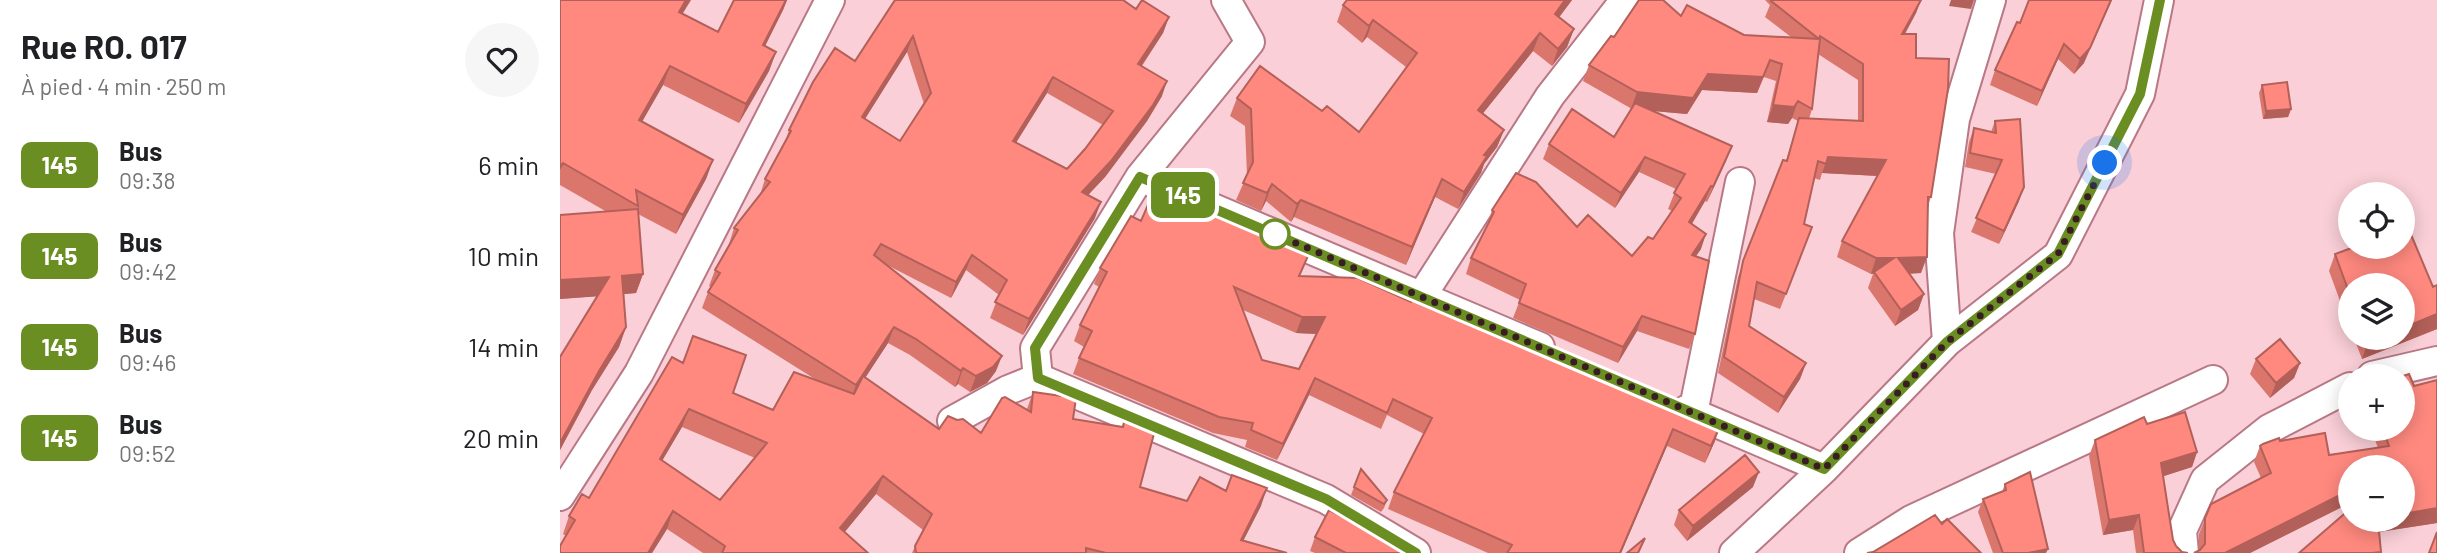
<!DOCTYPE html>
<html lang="fr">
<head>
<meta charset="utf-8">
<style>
	body { margin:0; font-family:Barlow,sans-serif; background:#f6f6f6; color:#202124; height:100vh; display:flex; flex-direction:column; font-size:26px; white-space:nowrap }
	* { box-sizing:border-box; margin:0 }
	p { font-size:23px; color:#757577 }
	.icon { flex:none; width:38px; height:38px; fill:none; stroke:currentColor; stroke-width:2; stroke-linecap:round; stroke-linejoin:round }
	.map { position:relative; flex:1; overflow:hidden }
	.side { display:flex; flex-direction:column; background:#fff; width:560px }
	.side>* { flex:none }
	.badge { padding:0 14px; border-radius:10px; font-size:24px; line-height:46px }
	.buttons { position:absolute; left:1778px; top:182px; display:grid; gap:14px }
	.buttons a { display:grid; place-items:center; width:77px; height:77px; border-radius:50%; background:#fff; box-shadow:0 4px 18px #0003; font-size:35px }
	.you { position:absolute; width:35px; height:35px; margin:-18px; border:5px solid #fff; border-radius:50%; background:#1a73e8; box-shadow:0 0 0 10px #1a73e833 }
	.map>.badge { position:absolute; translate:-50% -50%; box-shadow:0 0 0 4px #fff }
	.round { display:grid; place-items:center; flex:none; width:74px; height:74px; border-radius:37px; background:#f6f6f6 }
	.head { display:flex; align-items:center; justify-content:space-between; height:119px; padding:0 21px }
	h1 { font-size:33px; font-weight:700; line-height:52px }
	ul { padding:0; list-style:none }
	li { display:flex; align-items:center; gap:21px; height:91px; padding:0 21px }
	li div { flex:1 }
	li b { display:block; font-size:26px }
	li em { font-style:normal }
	li .badge { min-width:77px; font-weight:700; text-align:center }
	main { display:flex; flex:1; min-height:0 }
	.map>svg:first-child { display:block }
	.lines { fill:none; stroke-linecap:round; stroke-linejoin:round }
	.minor-casing { stroke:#b97886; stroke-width:32 }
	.minor { stroke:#fff; stroke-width:28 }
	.wall { fill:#db766d; fill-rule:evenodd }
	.shaded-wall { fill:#b26059 }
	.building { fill:#ff897f; stroke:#b26059; stroke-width:2; fill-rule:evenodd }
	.line-casing { stroke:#fff; stroke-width:16 }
	.line { stroke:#6b8e23; stroke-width:10 }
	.walk { stroke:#381e23; stroke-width:7; stroke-dasharray:0 12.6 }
	.stop-dot { fill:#fff; stroke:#6b8e23; stroke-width:3.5 }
</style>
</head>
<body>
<main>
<section class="side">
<div class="head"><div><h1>Rue RO. 017</h1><p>À pied · 4 min · 250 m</p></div><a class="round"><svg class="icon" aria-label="heart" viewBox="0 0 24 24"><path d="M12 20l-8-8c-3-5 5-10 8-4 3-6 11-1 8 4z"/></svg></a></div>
<ul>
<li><span class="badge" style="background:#6b8e23;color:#fff">145</span><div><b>Bus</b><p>09:38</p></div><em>6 min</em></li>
<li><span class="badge" style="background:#6b8e23;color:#fff">145</span><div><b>Bus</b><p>09:42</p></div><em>10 min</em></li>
<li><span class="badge" style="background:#6b8e23;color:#fff">145</span><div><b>Bus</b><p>09:46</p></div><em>14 min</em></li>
<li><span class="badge" style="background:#6b8e23;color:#fff">145</span><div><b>Bus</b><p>09:52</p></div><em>20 min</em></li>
</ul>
</section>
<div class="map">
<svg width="1877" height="553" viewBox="0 0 1877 553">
	<rect width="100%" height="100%" fill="#facfd7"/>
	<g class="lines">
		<defs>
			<path id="minor" d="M580 177 980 347
				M861 297 990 96 1065 0
				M1387 342 1379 233 1395 119 1431 0
				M1812 376 1877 361
				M478 378 475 348 580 177 690 42 666 0
				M1126 410 1264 469
				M1133 413 1180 182
				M392 421 448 390 478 378 766 499 856 553
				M0 496 79 373 270 0
				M1174 553 1264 469 1387 342 1498 255 1580 94 1599 0
				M1299 553 1351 520 1653 380
				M1624 553 1622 531 1645 480 1709 429 1790 387"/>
		</defs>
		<use href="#minor" class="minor-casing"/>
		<use href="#minor" class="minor"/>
	</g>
	<path class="wall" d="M0 0 123 14 158 32 174 0H227L223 10 205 46 216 52 209 71 179 123 103 85 82 122 153 160 146 179 116 234 78 214 83 274 76 293 63 294 66 327 59 347 32 390 0 450V357L37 296 0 299V215L47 212 0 185Z
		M335 0 576 9 609 17 603 33 582 66 602 96 587 121 545 177 528 195 535 218 463 335 430 318 439 295 406 270 391 298 329 266 436 371 427 383 410 392 398 384 395 387 350 355 328 343 305 378 379 429 421 433 467 409 473 392 513 419 562 427 566 413 580 487 627 501 666 491 701 506 683 541 727 553H352L363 530 316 494 284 533 308 553H143L107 529 92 553H0L6 536 3 534 9 516 29 498 112 357 173 393 213 410 258 381 142 308 148 292 151 287 149 286 155 270 169 244 174 228 200 195 205 179 224 145 229 130 295 61ZM347 52 364 104 340 141 305 119ZM487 93 543 125 525 149 507 169 456 143ZM122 427 195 458 160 500 102 461Z
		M787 0H1012L999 17 1014 29 1007 47 992 66 973 51 923 113 944 130 937 147 924 164 921 173 898 209 875 197 846 265 734 217 731 222 706 201 701 211 676 200 687 175 685 126 670 116 677 98 762 111 799 132 846 67 807 37 802 43 777 22 783 5Z
		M1205 0H1361L1356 13 1345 34 1356 58 1371 197 1368 205 1361 273 1349 274 1364 294 1358 310 1335 326 1308 288 1313 274H1311L1277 257 1282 241 1317 176 1262 173 1260 180 1254 178 1244 224 1246 243 1220 309 1194 299 1189 326 1246 363 1240 379 1218 413 1158 373 1178 277 1223 160 1226 161 1238 121 1232 118 1228 124 1207 122 1216 81 1204 77 1197 93 1142 90 1127 114 1093 111 1166 161 1147 202 1145 201 1132 224 1141 249 1136 256 1135 334 1129 349 1077 331 1058 363 953 318 960 300 906 274 911 258 927 226 932 210 1017 227 1072 256 1093 239 1112 211 1108 209 1116 189 1079 172 1055 208 983 159 989 144 1054 137 1072 109 1023 81 1029 65 1054 37 1121 16 1184 35 1231 37 1205 17 1210 5ZM1258 54 1298 80V121L1249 119 1252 109Z
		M1469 0 1524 63 1514 74 1498 59 1477 106 1430 85 1435 70 1460 23Z
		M1702 85 1731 109 1728 117 1703 119 1699 93Z
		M1435 121 1459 201 1439 244 1411 232 1436 174 1405 167 1409 142 1414 128 1431 132Z
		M666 215 692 224 689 230 741 276 1155 441 1145 463 1107 446 1061 553H928L828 509 834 492 864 434 827 415 821 429 749 395 717 460 685 447 687 440 653 433 513 374 519 358 524 347 514 341 520 325 539 287 534 284 540 268 581 221ZM683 310 736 333 756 334 739 369 702 360Z
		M1847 225 1873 287 1877 285V329L1802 359 1794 338H1843V285H1790V328L1769 271 1775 254 1794 247H1843V227Z
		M1696 359 1740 363 1734 378 1710 398 1690 374Z
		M1849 374 1854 386 1877 380V523L1819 532 1821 553H1739L1790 509V520H1843V467H1790V503L1690 553H1634L1639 551V534L1651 504 1701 478 1694 462 1700 446 1703 444 1719 438 1720 441 1765 433 1769 455 1818 448 1811 429H1843V376Z
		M1587 424 1637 452 1632 467 1603 476 1613 540 1616 546 1622 552 1628 553H1576L1573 530 1543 535 1529 456 1535 440Z
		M801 469 827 500 824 508 821 512 791 495Z
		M1445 484 1486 553H1433L1418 512 1423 499 1442 492Z
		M1193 487 1127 541 1114 525 1119 510Z
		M755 537 851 553H755L750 551Z"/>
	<path class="shaded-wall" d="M126 0H131L112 31 119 12Z
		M226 0H227L223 10 196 64 203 45Z
		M1005 0H1012L989 31 995 14Z
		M1361 0 1356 13 1336 50 1342 34Z
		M1391 0H1414L1411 9 1389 6Z
		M1551 0H1552L1524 63 1514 74 1520 59Z
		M609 17 603 33 572 80 578 64Z
		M813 20 807 37 802 43 809 26Z
		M1014 29 1007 47 992 66 998 49Z
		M980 33 973 51 912 127 918 110Z
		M353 36 347 52 296 133 302 117Z
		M1504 44 1498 59 1477 106 1482 91Z
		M216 52 209 71 179 123 186 104Z
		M1210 60 1197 93 1142 90 1127 114 1071 109 1077 92 1148 74Z
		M110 66 103 85 72 139 79 120Z
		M493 77 487 93 447 157 453 141Z
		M607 81 602 96 587 121 545 177 516 208 522 192Z
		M1238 101 1232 118 1228 124 1207 122 1213 105Z
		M1731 109 1728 117 1703 119 1706 111Z
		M944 130 937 147 924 164 921 173 898 209 904 192 924 155Z
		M1172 146 1166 161 1147 202 1153 187Z
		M1085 157 1079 172 1055 208 1061 193Z
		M1268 157 1326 160 1320 176 1262 173Z
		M153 160 146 179 116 234 123 215Z
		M882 179 875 197 846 265 852 247Z
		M712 184 706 201 701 211 707 193Z
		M1151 186 1145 201 1124 237 1129 222Z
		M1464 187 1459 201 1439 244 1444 231Z
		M741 200 734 217 731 222 737 204Z
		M541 202 535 218 463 335 469 319Z
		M1146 234 1141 249 1126 270 1132 255Z
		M412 255 406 270 391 298 396 282Z
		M1367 257 1361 273 1332 274 1338 258Z
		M1316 258H1334L1314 272 1313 274H1311Z
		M83 274 76 293 55 295 62 276Z
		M49 277 42 296 0 299V280Z
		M1364 294 1358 310 1335 326 1341 310Z
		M1877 314V329L1802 359 1808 341 1818 338H1843V328Z
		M1082 316 1077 331 1058 363 1063 347Z
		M742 317H765L759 334 736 333Z
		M66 327 59 347 32 390 0 450V443L39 371Z
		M334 327 328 343 290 401 296 385Z
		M442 356 436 371 427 383 410 392 416 376Z
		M1246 363 1240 379 1218 413 1224 397Z
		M1740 363 1734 378 1710 398 1716 383Z
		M403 368 398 384 395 387 401 371Z
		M755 378 749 395 717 460 723 444Z
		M129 409 122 427 93 476 100 459Z
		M1161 424 1155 441 1145 463 1151 446Z
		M1113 429 1107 446 1061 553H1060Z
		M1637 452 1632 467 1595 479 1601 463Z
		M1199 472 1193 487 1127 541 1133 526Z
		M323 476 316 494 273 546 280 528Z
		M707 488 701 506 677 553 681 540Z
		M1790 490V503L1690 553H1665Z
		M1877 508V523L1812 533 1817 520H1843V514Z
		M113 511 107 529 92 553H88Z
		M1579 515 1573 530 1543 535 1549 520Z
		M1488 549 1486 553H1468Z"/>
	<path class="building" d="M0 0H126L119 12 158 32 174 0H226L203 45 216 52 186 104 110 66 79 120 153 160 123 215 76 190 78 206 3 163 0 168Z
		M335 0H563L576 9 582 0 609 17 578 64 607 81 593 105 551 161 522 192 541 202 469 319 435 302 447 280 412 255 396 282 321 244 314 255 442 356 433 367 416 376 403 368 401 371 356 339 334 327 296 385 148 292 160 273 155 270 178 230 174 228 210 182 205 179 231 131 229 130 253 82 275 48 295 61ZM353 36 371 93 340 141 302 117ZM493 77 553 111 525 149 507 169 453 141Z
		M787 0H1005L995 14 1014 29 998 49 980 33 918 110 944 130 924 155 927 156 904 192 882 179 852 247 741 200 737 204 712 184 707 193 683 183 693 162 691 109 677 98 700 66 762 111 767 106 799 132 857 53 813 20 809 26 783 5Z
		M1079 0H1103L1121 16 1127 5 1184 35 1260 39 1252 109 1238 101 1234 107 1213 105 1222 64 1210 60 1203 77 1148 74 1133 98 1077 92 1029 65 1051 36 1054 37Z
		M1212 0H1361L1342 34H1356V58L1389 59 1388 89 1371 197H1368L1367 257 1338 258 1364 294 1341 310 1314 272 1334 258H1316L1282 241 1326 160 1268 157 1266 164 1258 161 1244 224 1252 227 1226 294 1197 282 1189 326 1246 363 1224 397 1164 357 1183 261 1223 160 1227 161 1239 118 1303 121V64L1260 36 1259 39 1211 1Z
		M1469 0H1551L1530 48 1520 59 1504 44 1482 91 1435 70 1457 22 1460 23Z
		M1727 82 1731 109 1706 111 1702 85Z
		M1075 103 1172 146 1153 187 1151 186 1129 222 1146 234 1132 255 1149 261 1135 334 1082 316 1063 347 959 303 966 284 911 258 934 212 932 210 956 173 976 182 1017 227 1028 215 1072 256 1088 237 1093 239 1121 198 1114 193 1125 174 1085 157 1061 193 989 144 1012 109 1054 137Z
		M1460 119 1464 187 1444 231 1416 218 1442 160 1410 153 1414 128 1436 133 1435 121Z
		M597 184 666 215 667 213 692 224 689 230 748 256 739 276 798 278 851 302 853 298 945 337 947 332 1161 424 1151 446 1113 429 1060 553H947L952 545 834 492 872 418 833 399 827 413 755 378 723 444 691 430 693 423 659 417 519 358 532 331 520 325 547 272 540 268 571 216 581 221ZM674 287 742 317H765L739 369 702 360Z
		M78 209 83 274 62 276 66 327 39 371 0 443V357L49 277 0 280V215Z
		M1847 225 1873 287 1877 285V314L1843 328V285H1790V295L1775 254 1794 247H1843V227Z
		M133 336 186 355 173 393 213 410 234 372 294 394 303 376 379 429 388 416 397 420 403 419 421 433 442 398 445 397 471 412 473 392 516 398 513 419 563 427 566 413 596 426 580 487 627 501 640 477 666 491 672 475 707 488 681 540 727 553H546L526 548V553H356L355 546 372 514 323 476 280 528 308 553H162L165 546 113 511 88 553H0V546L15 520 9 516 22 494 29 498 112 357 123 363ZM129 409 207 443 160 500 100 459Z
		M1807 338H1818L1808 341Z
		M1720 339 1740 363 1716 383 1696 359Z
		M1849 374 1854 386 1877 380V508L1843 514V467H1790V490L1665 553H1634L1640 550 1645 544V518L1651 504 1711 473 1700 446 1703 444 1719 438 1720 441 1765 433 1769 455 1829 446 1823 429H1843V376Z
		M1625 412 1637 452 1601 463 1613 540 1616 546 1622 552 1628 553H1584L1579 515 1549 520 1535 440 1584 417 1587 424Z
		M1185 455 1199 472 1133 526 1119 510Z
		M801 469 827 500 824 504 794 487Z
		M1470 472 1488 549 1468 553H1443L1423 499 1446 490 1445 484Z
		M1790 509V520H1818L1821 552 1812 553H1739Z
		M769 510 783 517 785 513 851 553H786L755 537Z
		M1375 515 1382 524 1387 519 1421 553H1307L1313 552Z
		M1877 532V553H1869Z
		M1085 538 1078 553H1067Z"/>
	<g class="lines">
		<defs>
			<path id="line" d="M856 553 766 499 478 378 475 348 580 177 1264 469 1387 342 1498 254 1580 94 1600 0"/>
		</defs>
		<use href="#line" class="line-casing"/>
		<use href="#line" class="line"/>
		<path class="walk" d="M715 234 708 231 1264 469 1387 342 1498 254 1545 163"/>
	</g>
	<circle class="stop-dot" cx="715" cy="234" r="14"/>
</svg>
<div class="buttons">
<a><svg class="icon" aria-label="locate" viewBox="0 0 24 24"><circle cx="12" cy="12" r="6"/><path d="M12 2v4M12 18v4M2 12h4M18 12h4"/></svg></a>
<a><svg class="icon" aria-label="layers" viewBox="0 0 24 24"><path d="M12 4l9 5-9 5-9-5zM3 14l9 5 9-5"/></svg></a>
<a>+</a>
<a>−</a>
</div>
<div class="you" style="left:1545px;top:163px"></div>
<b class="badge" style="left:623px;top:195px;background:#6b8e23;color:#fff">145</b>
</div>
</main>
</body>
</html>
